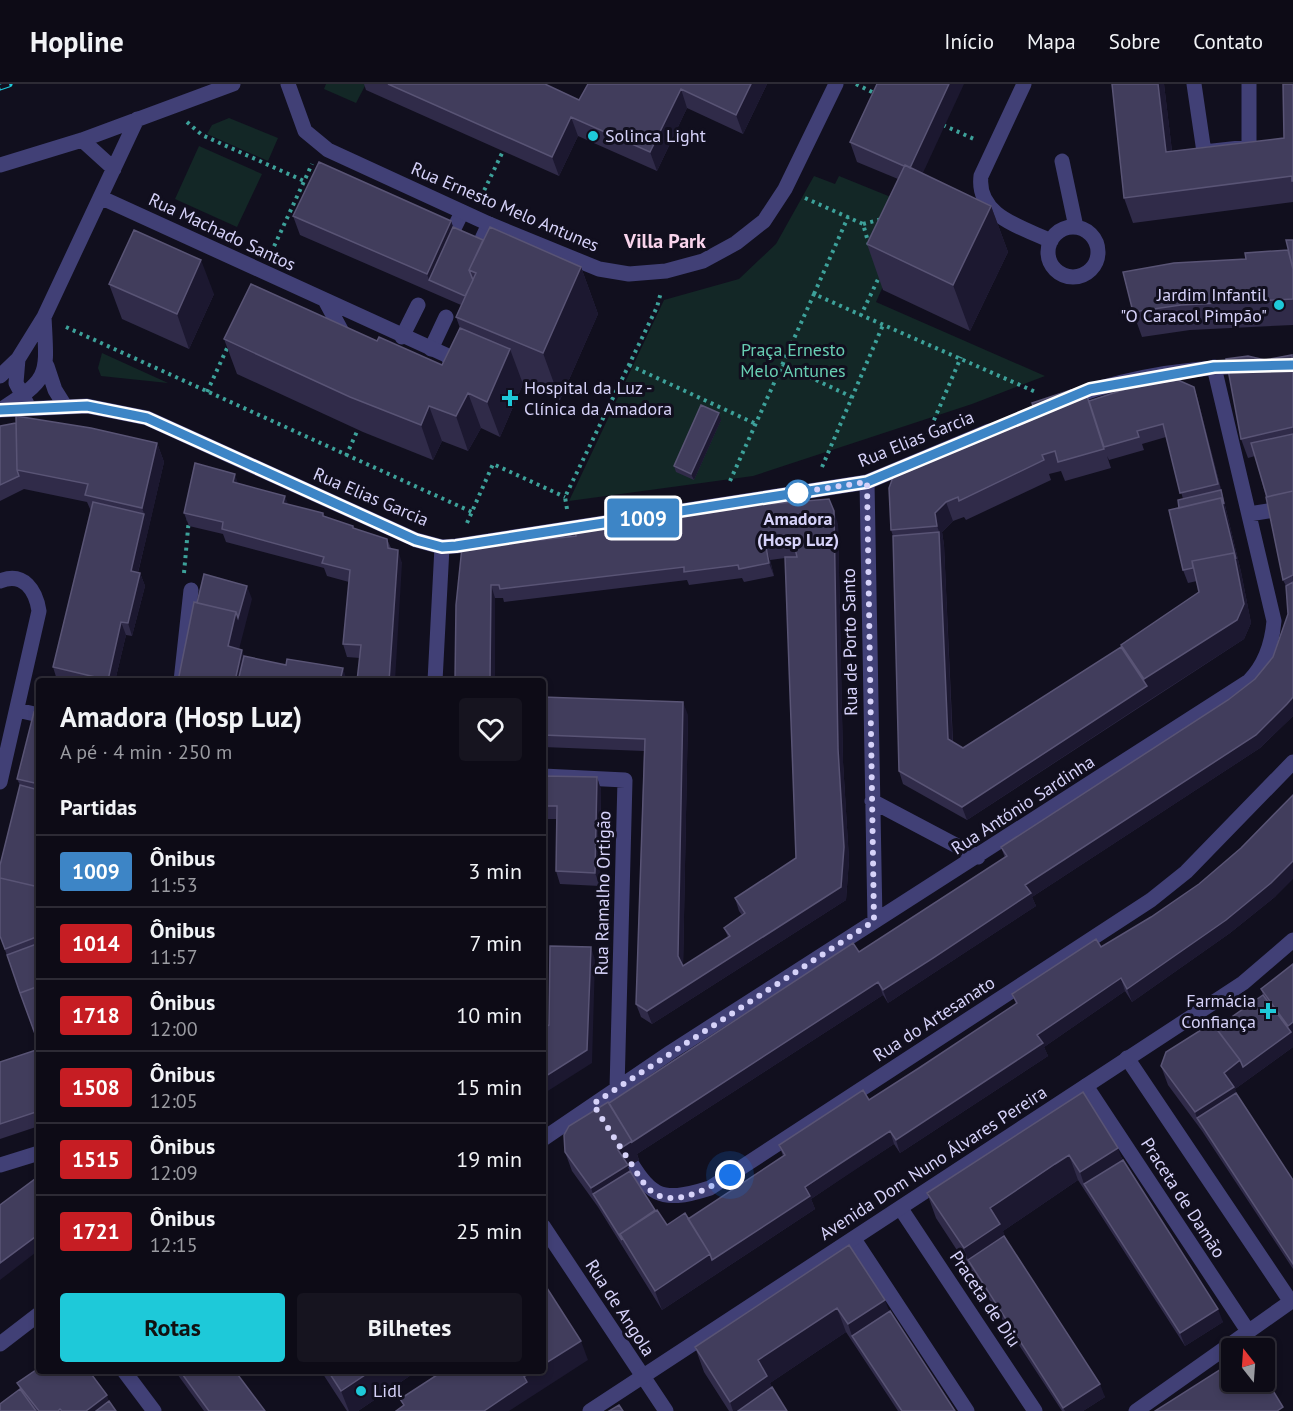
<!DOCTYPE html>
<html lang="pt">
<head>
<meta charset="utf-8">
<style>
	body { margin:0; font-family:"PT Sans",sans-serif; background:#16141f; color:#f1f3f6; height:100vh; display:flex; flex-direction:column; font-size:22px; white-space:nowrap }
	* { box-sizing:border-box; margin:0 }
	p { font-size:20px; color:#9a9ba1 }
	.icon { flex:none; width:33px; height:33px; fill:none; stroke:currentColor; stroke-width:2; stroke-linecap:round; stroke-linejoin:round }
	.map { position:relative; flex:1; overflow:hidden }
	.drawer { position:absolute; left:36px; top:594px; width:510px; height:696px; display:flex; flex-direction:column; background:#0d0b16; border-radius:6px; box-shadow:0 3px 9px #0003,0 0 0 2px #2d2b35 }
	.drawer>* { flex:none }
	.badge { padding:0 12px; border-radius:4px; font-size:21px; line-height:39px }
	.needle { width:39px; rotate:343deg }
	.tools { position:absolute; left:1221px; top:1254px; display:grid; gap:12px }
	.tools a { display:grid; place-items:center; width:54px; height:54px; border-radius:6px; background:#0d0b16; box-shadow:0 3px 9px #0003,0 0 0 2px #2d2b35; font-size:30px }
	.you { position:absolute; width:30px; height:30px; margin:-15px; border:4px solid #fff; border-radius:50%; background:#1a73e8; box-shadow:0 0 0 9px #1a73e833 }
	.map>.badge { position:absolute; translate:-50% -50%; box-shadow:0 0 0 3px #fff }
	h2 { padding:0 24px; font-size:22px; line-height:54px }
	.round { display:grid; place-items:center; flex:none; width:63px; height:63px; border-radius:6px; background:#16141f }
	.head { display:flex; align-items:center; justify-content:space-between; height:102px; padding:0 24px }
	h1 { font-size:28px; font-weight:800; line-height:45px }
	.button { display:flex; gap:12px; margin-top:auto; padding:12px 24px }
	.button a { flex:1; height:69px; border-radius:6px; background:#1ec9d9; color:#111; font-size:24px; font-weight:800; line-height:69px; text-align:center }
	.button a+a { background:#16141f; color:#f1f3f6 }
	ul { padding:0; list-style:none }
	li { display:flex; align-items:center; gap:18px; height:72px; padding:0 24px; border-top:2px solid #2d2b35 }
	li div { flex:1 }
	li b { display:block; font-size:22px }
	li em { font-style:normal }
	li .badge { min-width:66px; font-weight:700; text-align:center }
	header { display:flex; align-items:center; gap:36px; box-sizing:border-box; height:84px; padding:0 30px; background:#0d0b16; border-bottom:2px solid #2d2b35 }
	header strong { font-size:28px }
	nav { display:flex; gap:33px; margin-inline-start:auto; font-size:21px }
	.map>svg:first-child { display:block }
	.green { fill:#132726 }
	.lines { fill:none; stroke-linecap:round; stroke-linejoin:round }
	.path { stroke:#3da19a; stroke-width:4; stroke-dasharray:3 4.5; stroke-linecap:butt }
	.service { stroke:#414076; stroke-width:15 }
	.minor { stroke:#414076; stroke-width:15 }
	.tertiary { stroke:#414076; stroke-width:15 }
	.rail-casing { stroke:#1ec9d9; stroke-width:7 }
	.rail { stroke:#110f1e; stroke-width:4.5; stroke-dasharray:14; stroke-linecap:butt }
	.wall { fill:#302b49; fill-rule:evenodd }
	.shaded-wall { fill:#1c1830 }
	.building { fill:#413d5c; stroke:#595475; stroke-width:1.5 }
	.line-casing { stroke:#fff; stroke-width:14 }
	.line { stroke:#3d85c6; stroke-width:9 }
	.walk { stroke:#d6d2f9; stroke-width:6; stroke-dasharray:0 10.8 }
	.poi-dot { fill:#1ec9d9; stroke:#110f1e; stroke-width:2 }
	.stop-dot { fill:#fff; stroke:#3d85c6; stroke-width:3 }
	.labels { text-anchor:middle; stroke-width:6; stroke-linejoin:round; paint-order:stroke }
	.poi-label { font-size:18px; fill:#d6d2f9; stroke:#110f1e; text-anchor:start }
	.street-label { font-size:18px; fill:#d6d2f9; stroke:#110f1e }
	.park-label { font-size:18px; fill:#68ceb3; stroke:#110f1e }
	.stop-label { font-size:18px; font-weight:bold; fill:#d6d2f9; stroke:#110f1e }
	.neighbourhood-label { font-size:20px; font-weight:bold; fill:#f9d4ec; stroke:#110f1e }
</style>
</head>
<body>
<header>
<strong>Hopline</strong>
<nav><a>Início</a><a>Mapa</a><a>Sobre</a><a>Contato</a></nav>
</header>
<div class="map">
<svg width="1293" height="1327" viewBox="0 0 1293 1327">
	<rect width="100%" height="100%" fill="#110f1e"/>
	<path class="green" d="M326 0H366L356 19 324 5Z
		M229 34 278 54 268 77 207 50 212 41Z
		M199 62 262 90 237 143 175 115Z
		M814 92 835 100 839 92 918 124 876 218 1045 292 972 320 753 392 569 417 664 216 739 195 776 160Z
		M102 269 168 299 101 292 98 284Z"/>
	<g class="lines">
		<path class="path" d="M856 0 876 10
			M187 38 202 51 304 97
			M943 41 974 55
			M481 113 505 63
			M805 114 863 140 869 161
			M863 140 882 135
			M271 169 312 80
			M881 189 861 231 1038 309
			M814 210 848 133
			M66 243 472 428
			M782 280 852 313
			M629 281 756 340
			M207 308 229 260
			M928 350 961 273
			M346 372 359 343
			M822 383 883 241
			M730 397 814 210 861 231
			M567 425 565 413 657 223 661 208
			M467 439 493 380 565 413
			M184 489 189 434"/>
		<path class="service" d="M447 159 462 128
			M474 172 489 140
			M402 253 418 221
			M431 265 446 233"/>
		<path class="minor" d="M288 0 305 47 328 66 489 140 599 185 629 190 666 187 703 177 736 159 764 137 785 105 836 0
			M1024 0 981 92C976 132 1022 143 1051 157
			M1194 0 1204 68 1249 63V0
			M82 56 114 85
			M1062 77 1076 143
			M0 81 82 56 233 0
			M102 114 446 271 453 278 452 289
			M1048 168a25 25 0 1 1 50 0a25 25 0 1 1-50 0Z
			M326 218 347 257
			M18 275 16 299 27 320
			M47 282 55 306 65 322
			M0 292 18 275 44 233 137 35
			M0 326C51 294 47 292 44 233
			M867 398 875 837
			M1249 430 1293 423
			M0 497C24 487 36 507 39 527L0 698
			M181 597 191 506
			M435 597 442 463
			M17 626 39 631
			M543 692 625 696 617 1005
			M872 717 978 773
			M1127 974 1291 1218
			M1086 1002 1248 1247
			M543 1055 671 968 1249 597C1265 581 1272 560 1274 537L1214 283
			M621 1063C649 1108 654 1122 710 1104L1151 816 1186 788 1293 678
			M0 1081 39 1069
			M901 1125 1035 1327
			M543 1142 666 1327
			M854 1155 967 1327
			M0 1260 39 1230
			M124 1287 154 1327
			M1136 1327 1293 1216"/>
		<path class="tertiary" d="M1055 320C1114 295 1184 284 1248 282
			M0 326 87 322 147 334 416 456 442 463 456 462 867 398 989 347
			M590 1327 1243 899 1293 856"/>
		<defs>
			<path id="rail" d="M0 3 9 0"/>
		</defs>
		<use href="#rail" class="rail-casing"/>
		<use href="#rail" class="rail"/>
	</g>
	<path class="wall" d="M364 0H545L579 16 588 0H767L743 50 687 24 657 87 578 52 559 92 366 6Z
		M1112 0H1164L1172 67 1284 54 1293 0V118L1133 139 1124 114Z
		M850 58 923 90 991 122 1008 168 970 247 883 206 867 160 898 95 857 78Z
		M293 132 451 137 453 143 483 156 581 183 598 230 560 316 523 300 500 353 481 344 468 367 442 357 433 376 363 348 237 290 224 255 377 257 442 281 460 244 456 233 461 221 300 151Z
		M1293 156V241L1190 246 1142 253 1133 228 1246 175 1288 166Z
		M109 200 214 210 189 265 122 235Z
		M1293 274V632L1292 633 1260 664 1032 813 1036 822 888 919 883 911 637 1070 639 1076 628 1083 630 1087 655 1126 667 1141 688 1135 783 1072 779 1061 869 1016 919 984 1016 920 1012 910 1101 863 1276 812 1230 849 1132 918 1125 907 1044 963 1048 972 900 1069 894 1060 851 1088 811 1115 815 1125 662 1226 598 1123 572 1087 565 1068 609 1019 859 868 1005 774 1001 763 1228 616 1255 595 1273 573 1288 530 1286 502 1283 496 1266 413 1255 372 1248 374 1241 355 1265 276Z
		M1194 303 1198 316 1223 413 1241 488 1251 539 1244 555 967 736 903 700 899 687 893 452 891 446 947 370 1074 313 1089 317ZM1166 353 1183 415 1179 424 1183 486 1188 499 1197 497 1199 508 1121 561 1124 567 963 664 953 658 944 461 942 448 953 437 964 433 966 436 1051 396 1049 390 1061 387 1065 397 1111 384 1107 372 1109 376 1144 366 1142 360Z
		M721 336 694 396 676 388 674 382Z
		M0 342 157 359 164 378 138 489H140L145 502 132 552 126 551 115 597H63L57 596 53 583 91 427 87 418 24 405 0 417Z
		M238 399 288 420 325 432 355 445 387 455 391 464 402 479 360 574 347 573 343 560 349 498 327 492 324 484 226 458 223 450 189 442 184 429Z
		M770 420 838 440 843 678 849 776 846 816 652 940 641 933 636 920 644 667 543 663V613L688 631 683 882 728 853 724 844 742 831 739 827 735 814 796 774 785 474 770 476 774 492 744 498 742 494 689 501 687 496 504 518 503 514H495V597H455L462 463 512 453 514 458 576 452Z
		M39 629V962L0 852 20 701 17 695Z
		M543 692 597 693 601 706 600 802 560 800 556 787 557 735H543Z
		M1293 880V963L1235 1005 1236 1009 1293 1096V1185L1202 1047 1168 1001 1161 982 1263 911 1261 905Z
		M39 965V1042L0 1055V978Z
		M1083 1008 1123 1076 1223 1238 1185 1262 1078 1096 1003 1147 1004 1152 1105 1313 1083 1327H1062L936 1134 927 1109Z
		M849 1161 890 1228 955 1327H898L846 1248 770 1299 772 1304 787 1327H729L704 1288 695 1263Z
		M175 1287H235L265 1327H204Z
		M321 1287H417L358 1327H347Z
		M17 1299 109 1317 116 1327H0L20 1305Z"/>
	<path class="shaded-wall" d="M751 0H767L743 50 736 31Z
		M949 0H964L916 104 910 85Z
		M1158 0H1164L1175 93 1166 68Z
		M681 5 687 24 657 87 650 68Z
		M571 33 578 52 559 92 552 73Z
		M991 122 1008 168 970 247 953 201Z
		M451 137 458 156 429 196 427 190Z
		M201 176 214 210 189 265 177 230Z
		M581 183 598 230 560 316 543 269Z
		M510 265 523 300 500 353 487 318Z
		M1194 303 1198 316 1223 413 1241 488 1251 539 1244 555 1151 615 1144 595 1237 536 1221 406Z
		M468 309 481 344 468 367 456 332Z
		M429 322 442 357 433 376 421 341Z
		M719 329 721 336 694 396 691 390Z
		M157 359 164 378 149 443 142 424Z
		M235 390 239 403 233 398Z
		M285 412 290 425 283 419Z
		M946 418 953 437 942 448 944 461 937 442 935 429Z
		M834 427 838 440 843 678 849 776 846 816 652 940 647 927 841 803Z
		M144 430 149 443 135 500 131 487Z
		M939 448 944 461 953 668 948 655Z
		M766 463 770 476 774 492 769 479Z
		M398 466 402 479 395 597H389Z
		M140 489 145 502 132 552 128 539Z
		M491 501 495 514V597H490Z
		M247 502 252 515 235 581 228 562 236 528Z
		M121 538 126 551 115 597H108Z
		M242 566 249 585 246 597H235Z
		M343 584 347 597H340Z
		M1147 602 1151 615 967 736 962 723Z
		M1293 613V632L1260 664 1032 813 1036 822 888 919 883 906 1025 801Z
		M683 618 688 631 683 885 678 872Z
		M597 693 601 706 600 802 595 789Z
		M1293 777V795L1276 812 1230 849 1132 918 1127 905Z
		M591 863 595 876 592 979 543 1010V994Z
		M1121 894 1125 907 1044 963 1048 972 900 1069 896 1056 1037 951Z
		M878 898 883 911 637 1070 639 1076 628 1083 635 1100 593 1110 591 1104 618 1066Z
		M1293 938V963L1235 1005 1241 1022 1197 1034 1195 1028 1224 989 1240 976 1291 948 1288 942Z
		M890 1047 894 1060 811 1115 815 1125 662 1226 655 1207 847 1075Z
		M1118 1064 1127 1089 1084 1100 1080 1088Z
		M1069 1071 1078 1096 1003 1147 1009 1165 968 1176 964 1164 990 1124Z
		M39 1150V1166L0 1196V1179Z
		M885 1216 894 1240 852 1252 848 1240Z
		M837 1224 846 1248 770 1299 777 1316 761 1327H733L730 1318 758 1276Z
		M1218 1225 1223 1238 1185 1262 1180 1249Z
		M581 1257 588 1276 509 1327H484L527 1298 525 1292 534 1287H543V1281Z
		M371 1287H417L358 1327H349L341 1307Z
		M1100 1300 1105 1313 1083 1327H1065L1063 1324Z
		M107 1311 112 1327H86Z"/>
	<path class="building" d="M388 0H545L579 16 588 0H751L736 31 681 5 650 68 571 33 552 73Z
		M877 0H949L910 84 905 81 904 82 850 58Z
		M1112 0H1158L1166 68 1284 54 1283 0H1293V97H1292V92L1124 114Z
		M319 78 451 137 427 190 293 132Z
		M905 81 991 122 953 201 867 160Z
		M453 143 483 156 469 186 473 196 465 212 429 196Z
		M490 143 581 183 543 269 456 233 476 189 469 186Z
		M134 146 201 176 177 230 109 200Z
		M1286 156H1293V185Z
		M1288 166 1293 185V215L1181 221 1133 228 1123 188 1174 179 1246 175 1245 169Z
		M251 200 377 257 379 253 442 281 460 244 510 265 487 318 468 309 456 332 429 322 421 341 350 313 224 255Z
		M1292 271 1293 284V343L1241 355 1226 275 1248 272 1265 276Z
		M1178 296 1194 303 1218 400 1180 409 1163 340 1137 347 1139 353 1104 363 1089 317 1135 302Z
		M1071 306 1074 313 1086 309 1104 365 1058 378 1055 367 1042 371 1044 376 959 417 958 413 946 418 935 429 937 442 891 446 889 404 893 393 947 370 946 366 1035 327 1032 319Z
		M701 321 719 329 691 390 674 382Z
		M16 332 91 344 157 359 142 424 85 411 88 400 17 386Z
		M16 339 17 386 19 392 0 401V342Z
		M1293 350V407L1267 413 1251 359Z
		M195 379 235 390 233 398 285 412 283 419 323 429V432L353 442V444L387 455 388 464 398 466 389 597H357L361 561 343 560 350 486 322 479 324 473 222 445 223 438 184 429Z
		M1221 406 1224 420 1221 414 1179 424 1178 416Z
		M1293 407V491L1283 496 1266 413Z
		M1221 414 1236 475 1234 469 1192 477 1193 484 1183 486 1169 426Z
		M829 415 834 427 838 665 844 763 841 803 647 927 636 920 645 655 543 651V613L683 618 678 872 683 882 730 852 724 844 745 829 735 814 796 774 785 473H797L794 459 766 463 769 479 739 485 738 481 684 488V483L500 505 499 501H491L490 597H455L456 521 462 463 470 456 512 453 513 459 576 452 575 444 769 418 770 420Z
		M93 418 144 430 131 487 140 489 128 539 121 538 108 596 53 583Z
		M939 448 948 655 963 664 1121 563 1147 602 962 723 899 687 893 452Z
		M1234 469 1244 520 1237 536 1144 595 1121 561 1199 508 1192 477Z
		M204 490 247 502 238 534 236 528 197 519Z
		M1293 498V613L1287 620 1256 651 1025 801 1031 809 933 874 883 906 878 898 632 1058V1057L609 1019 853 859 859 868 1007 772 1001 763 1228 616 1255 595 1273 573 1288 530 1286 502Z
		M194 518 236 528 228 562 242 566 235 597H178Z
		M244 572 286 581 287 575 343 584 340 597H238Z
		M34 628 39 629V700L17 695Z
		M543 692 597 693 595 789 556 787 557 722H543Z
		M20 701 39 706V803L0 794V781Z
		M1293 711V777L1271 799 1226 836 1127 905 1121 894 1037 951 1043 959 896 1056 890 1047 847 1075 805 1103 810 1112 712 1176 710 1170 688 1135 785 1071 779 1061 863 1006 869 1016 919 984 1017 919 1012 910 1096 855 1101 863 1151 833 1199 800 1241 764Z
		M0 794 39 803V852L5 865 0 852Z
		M39 859V902L20 909 7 871Z
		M550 862 591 863 587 966 543 994V944L549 941Z
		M1293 880V938L1288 942 1261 905Z
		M39 902V959L38 958 20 909Z
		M1263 911 1291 948 1243 983 1240 976 1216 944Z
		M1212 939 1240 976 1224 989 1234 1003 1195 1028 1161 982 1166 968Z
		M39 965V1027L0 1040V978Z
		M1083 1008 1118 1064 1080 1088 1069 1071 1055 1080 990 1124 1000 1140 964 1164 927 1109Z
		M1236 1009 1293 1096V1180L1197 1034Z
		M608 1018 632 1057 618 1066 628 1081 591 1104 565 1068 564 1051 569 1042Z
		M1123 1076 1218 1225 1180 1249 1084 1100Z
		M630 1087 655 1126 620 1150 622 1156 593 1110Z
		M39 1092V1150L0 1179V1121Z
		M657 1126 667 1141 685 1129 710 1170 655 1207 620 1150Z
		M1004 1152 1100 1300 1063 1324 968 1176Z
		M849 1161 885 1216 848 1240 837 1224 758 1276 767 1292 730 1318 695 1263Z
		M545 1201 581 1257 543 1281V1202Z
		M890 1227 955 1327H902L852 1252Z
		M1232 1278V1298H1264V1292L1283 1323 1277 1327H1155Z
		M39 1284V1287H89L107 1311 86 1327H62L60 1325 58 1327H39L17 1299Z
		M180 1287H235L265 1327H209Z
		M328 1287H371L341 1307Z
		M443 1287H521L527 1298 484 1327H396L404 1321 400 1315Z
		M522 1287H534L525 1292Z
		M772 1303 787 1327H738Z
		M20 1305 36 1327H0V1320Z
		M109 1317 116 1327H96Z
		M619 1321 623 1327H609Z"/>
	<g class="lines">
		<defs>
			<path id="line" d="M0 326 87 322 147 334 416 456 442 463 456 462 867 398 1090 305 1214 283 1293 281"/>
		</defs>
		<use href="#line" class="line-casing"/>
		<use href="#line" class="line"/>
		<path class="walk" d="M730 1091C710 1104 674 1125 651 1107 641 1098 634 1083 626 1072 615 1055 604 1038 593 1020L874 837 867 398 788 410 798 409"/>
	</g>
	<g class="poi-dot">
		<circle cx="593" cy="52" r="6"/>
		<circle cx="1279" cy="221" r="6"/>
		<path d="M507 305h6v6h6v6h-6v6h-6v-6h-6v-6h6z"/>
		<path d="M1265 918h6v6h6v6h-6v6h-6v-6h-6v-6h6z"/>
		<circle cx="361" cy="1307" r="6"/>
	</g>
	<circle class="stop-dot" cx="798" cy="409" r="12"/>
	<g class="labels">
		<g class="poi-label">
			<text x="605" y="58">Solinca Light</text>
			<text x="1267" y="217" text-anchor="end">Jardim Infantil<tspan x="1267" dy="21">"O Caracol Pimpão"</tspan></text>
			<text x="524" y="310">Hospital da Luz -<tspan x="524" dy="21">Clínica da Amadora</tspan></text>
			<text x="1256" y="923" text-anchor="end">Farmácia<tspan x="1256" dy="21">Confiança</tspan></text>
			<text x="373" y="1313">Lidl</text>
		</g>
		<g class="street-label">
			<text transform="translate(505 123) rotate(23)" y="6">Rua Ernesto Melo Antunes</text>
			<text transform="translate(222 148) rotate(25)" y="6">Rua Machado Santos</text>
			<text transform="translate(916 355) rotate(-22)" y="6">Rua Elias Garcia</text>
			<text transform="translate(371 413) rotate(23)" y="6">Rua Elias Garcia</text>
			<text transform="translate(850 558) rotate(-91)" y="6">Rua de Porto Santo</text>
			<text transform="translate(1023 721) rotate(-33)" y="6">Rua António Sardinha</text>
			<text transform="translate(603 809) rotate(-89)" y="6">Rua Ramalho Ortigão</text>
			<text transform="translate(934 935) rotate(-33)" y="6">Rua do Artesanato</text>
			<text transform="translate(933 1079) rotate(-33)" y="6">Avenida Dom Nuno Álvares Pereira</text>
			<text transform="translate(1183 1114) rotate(57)" y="6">Praceta de Damão</text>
			<text transform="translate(985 1215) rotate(56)" y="6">Praceta de Diu</text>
			<text transform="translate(620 1224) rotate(57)" y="6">Rua de Angola</text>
		</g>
		<g class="park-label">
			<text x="793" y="272">Praça Ernesto<tspan x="793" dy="21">Melo Antunes</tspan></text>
		</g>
		<g class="stop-label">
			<text x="798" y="441">Amadora<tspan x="798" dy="21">(Hosp Luz)</tspan></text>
		</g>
		<g class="neighbourhood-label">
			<text x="665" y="164">Villa Park</text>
		</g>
	</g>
</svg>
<div class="tools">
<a><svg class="needle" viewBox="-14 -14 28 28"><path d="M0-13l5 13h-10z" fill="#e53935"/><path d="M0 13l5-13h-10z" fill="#9a9ba1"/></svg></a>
</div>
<div class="you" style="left:730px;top:1091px"></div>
<b class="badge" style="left:643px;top:434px;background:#3d85c6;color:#fff">1009</b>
<section class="drawer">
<div class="head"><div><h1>Amadora (Hosp Luz)</h1><p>A pé · 4 min · 250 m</p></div><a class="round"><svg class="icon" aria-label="heart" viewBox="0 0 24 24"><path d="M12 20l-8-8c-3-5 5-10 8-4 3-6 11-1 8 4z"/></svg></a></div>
<h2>Partidas</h2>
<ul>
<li><span class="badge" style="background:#3d85c6;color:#fff">1009</span><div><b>Ônibus</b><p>11:53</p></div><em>3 min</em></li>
<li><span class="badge" style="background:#c61d23;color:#fff">1014</span><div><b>Ônibus</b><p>11:57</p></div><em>7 min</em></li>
<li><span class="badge" style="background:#c61d23;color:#fff">1718</span><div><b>Ônibus</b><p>12:00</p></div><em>10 min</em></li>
<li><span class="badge" style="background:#c61d23;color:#fff">1508</span><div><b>Ônibus</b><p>12:05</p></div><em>15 min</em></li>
<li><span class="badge" style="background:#c61d23;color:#fff">1515</span><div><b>Ônibus</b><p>12:09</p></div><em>19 min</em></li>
<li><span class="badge" style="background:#c61d23;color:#fff">1721</span><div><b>Ônibus</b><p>12:15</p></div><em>25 min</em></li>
</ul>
<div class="button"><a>Rotas</a><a>Bilhetes</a></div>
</section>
</div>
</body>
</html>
